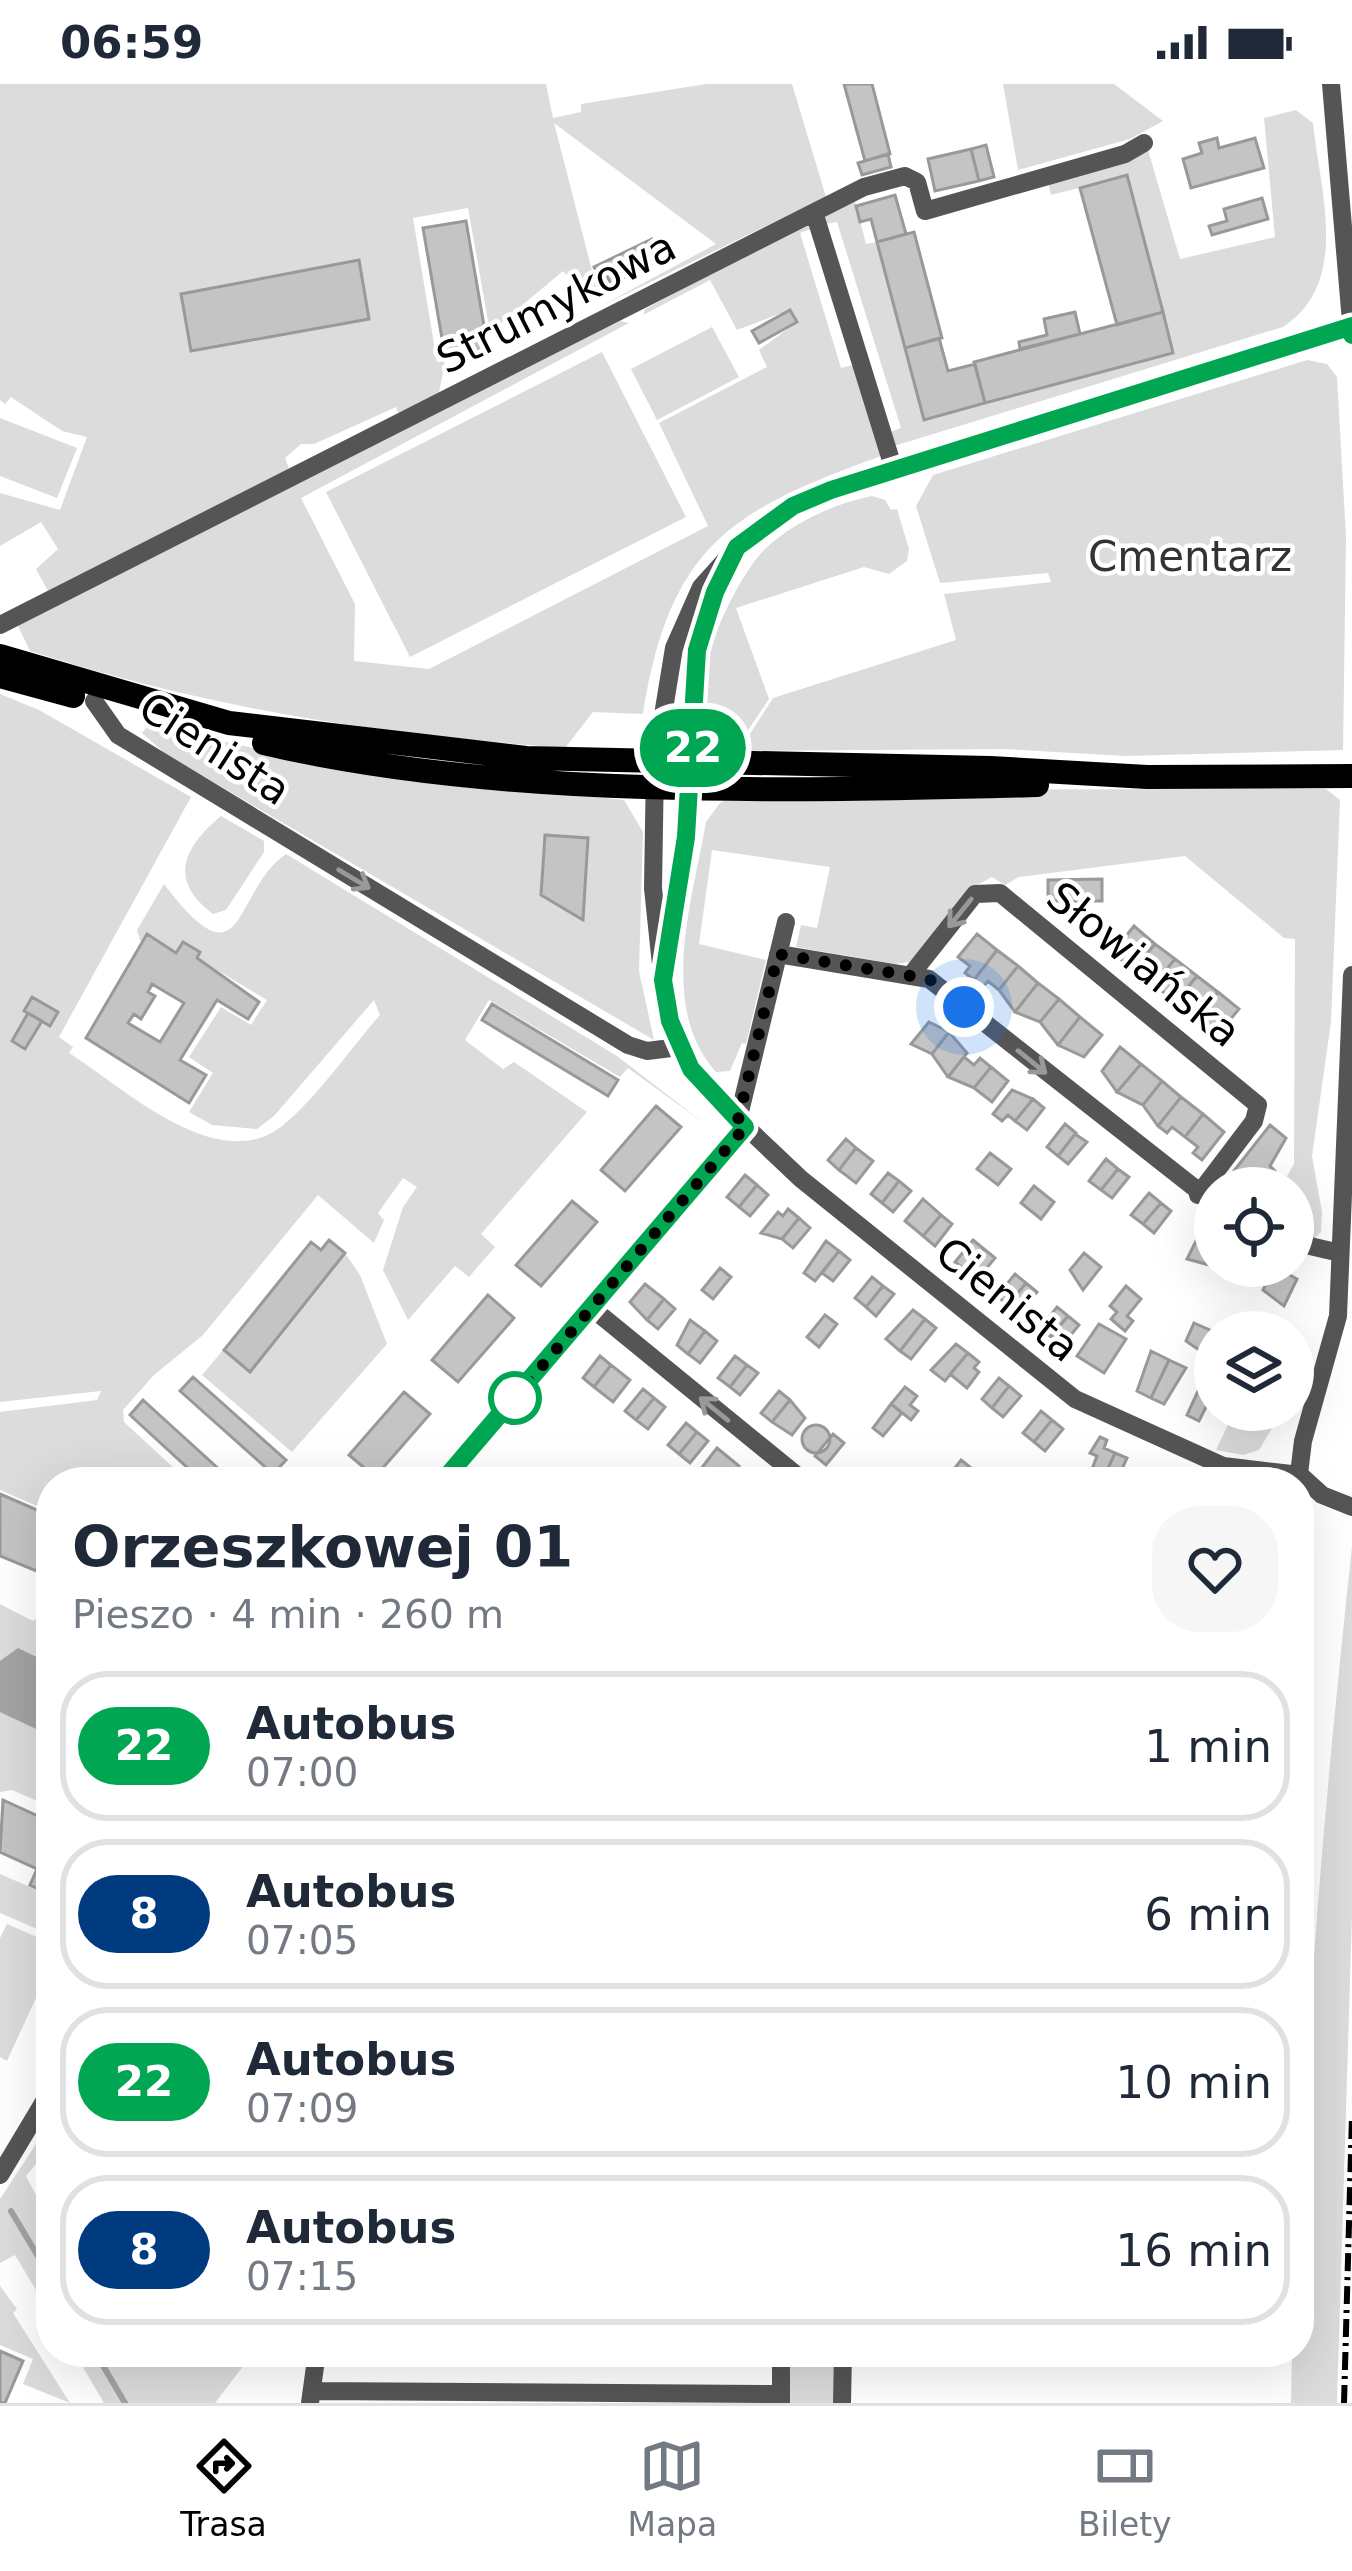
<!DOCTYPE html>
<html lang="pl">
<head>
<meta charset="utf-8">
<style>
	body { margin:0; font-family:"DejaVu Sans",sans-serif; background:#f6f6f7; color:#1f2937; height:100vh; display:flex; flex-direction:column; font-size:45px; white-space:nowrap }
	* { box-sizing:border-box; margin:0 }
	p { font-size:39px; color:#747a83 }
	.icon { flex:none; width:66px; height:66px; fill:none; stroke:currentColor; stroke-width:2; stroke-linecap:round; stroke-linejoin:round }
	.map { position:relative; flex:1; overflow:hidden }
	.panel { position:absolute; left:36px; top:1383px; width:1278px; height:900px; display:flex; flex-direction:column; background:#fff; border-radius:48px; box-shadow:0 12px 48px #0002 }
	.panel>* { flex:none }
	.badge { padding:0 24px; border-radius:39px; font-size:42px; line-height:78px }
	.buttons { position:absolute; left:1194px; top:1083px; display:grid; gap:24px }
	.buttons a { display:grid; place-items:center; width:120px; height:120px; border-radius:50%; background:#fff; box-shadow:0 12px 48px #0002; font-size:60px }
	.you { position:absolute; width:60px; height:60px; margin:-30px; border:9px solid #fff; border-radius:50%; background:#1a73e8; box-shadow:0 0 0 18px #1a73e833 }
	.map>.badge { position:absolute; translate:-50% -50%; box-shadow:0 0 0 6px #fff }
	.round { display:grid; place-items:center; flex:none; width:126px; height:126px; border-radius:48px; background:#f6f6f7 }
	.head { display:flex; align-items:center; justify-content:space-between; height:204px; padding:0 36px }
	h1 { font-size:57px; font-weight:700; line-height:90px }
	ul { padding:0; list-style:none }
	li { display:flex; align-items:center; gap:36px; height:150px; margin:0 24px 18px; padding:0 12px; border:6px solid #e0e1e3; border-radius:48px }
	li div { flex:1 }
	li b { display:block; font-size:45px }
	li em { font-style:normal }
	li .badge { min-width:132px; font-weight:700; text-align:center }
	.status { display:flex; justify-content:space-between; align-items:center; height:84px; padding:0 60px; background:#fff; direction:ltr }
	.status svg { height:33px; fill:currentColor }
	.tabs { display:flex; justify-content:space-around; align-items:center; height:168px; border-top:3px solid #e0e1e3; background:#fff; font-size:33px; color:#747a83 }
	.tabs a { display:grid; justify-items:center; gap:6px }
	.tabs .current { color:#000 }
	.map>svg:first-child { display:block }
	.green { fill:#dcdcdc }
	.water { fill:#a3a3a3 }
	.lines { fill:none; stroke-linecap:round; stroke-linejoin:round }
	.stream { stroke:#a3a3a3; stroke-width:6 }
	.building { fill:#c4c4c4; stroke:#999; stroke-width:3; fill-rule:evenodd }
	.minor { stroke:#555; stroke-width:18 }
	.major { stroke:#000; stroke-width:24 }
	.rail { stroke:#000; stroke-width:6; stroke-dasharray:18 6 3 6; stroke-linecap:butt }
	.oneway { stroke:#999 }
	.line-casing { stroke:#fff; stroke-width:27 }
	.line { stroke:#00a651; stroke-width:18 }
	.walk { stroke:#000; stroke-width:12; stroke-dasharray:0 21.6 }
	.stop-dot { fill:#fff; stroke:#00a651; stroke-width:6 }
	.labels { text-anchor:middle; stroke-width:9; stroke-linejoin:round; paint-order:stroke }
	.street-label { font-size:42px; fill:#000; stroke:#fff }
	.park-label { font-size:42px; fill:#333; stroke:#fff }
</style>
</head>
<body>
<div class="status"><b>06:59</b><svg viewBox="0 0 49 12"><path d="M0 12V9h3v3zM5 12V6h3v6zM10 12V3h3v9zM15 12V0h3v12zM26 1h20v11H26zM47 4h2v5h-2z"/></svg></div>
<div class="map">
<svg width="1352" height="2319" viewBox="0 0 1352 2319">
	<rect width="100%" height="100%" fill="#fff"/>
	<path class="green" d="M0 0H546L553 34 581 28V20L706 0H792L826 113 601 222 716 160 554 39 597 206 585 212 563 187 490 248 468 124 413 134 437 278 445 277 439 309 399 331 396 323 314 360H301L285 374 290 387 48 507 36 485 58 465 41 438 0 462V409L60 426 87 353 62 347 11 313 5 320 0 316Z
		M1003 0H1114L1163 37 1130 55 1018 86Z
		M1296 26 1313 39C1320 108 1351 198 1283 243L894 362 890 348 901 344 837 138 825 140 823 133 855 117 866 160 877 158 924 335 1173 269 1127 92 1051 111 1048 98 1148 66 1180 175 1275 153 1264 34Z
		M811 135 814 144 800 149 841 284 856 280 884 371C731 426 670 461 643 630L593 628 565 664C373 649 215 626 30 567L17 540 620 237 629 239 301 414 355 520 354 577 429 585 708 442 659 339 767 283 759 266 797 238 790 226 737 246 710 196 643 231 645 225Z
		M712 243 739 293 657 336 631 285Z
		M602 268 686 433 410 573 326 408Z
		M1307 276 1327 280 1337 293 1346 453 1343 666 1125 672 1005 665 739 667 773 614 956 556 944 510 1051 498 1048 489 940 499 916 422 933 391Z
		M0 334 77 364 57 414 0 392Z
		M872 412 885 416 891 426 897 425 909 465 907 477 889 490 864 483 736 524 769 615 734 667C660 646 731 498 765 465 792 439 835 419 872 412Z
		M0 610 39 626 191 713 59 953 73 963 69 969C123 1003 218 1093 282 1042 318 1013 349 966 380 931L374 916 274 1032 257 1045 212 1041 189 1028 213 989 189 973 221 923 251 941 267 916 197 874 200 868 184 858 176 869 147 850 141 859 137 846 164 800C246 908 232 807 286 770L617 972 705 1040 628 984 620 993 489 916 465 956 503 985 514 978 587 1028 481 1150 495 1163 469 1193 455 1182 408 1236 383 1186 403 1123 417 1103 403 1094 378 1129 384 1136 374 1159 318 1111 203 1251 154 1291 123 1326 124 1338 189 1398H51V1428L0 1406V1328L97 1316 101 1307 0 1318Z
		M149 640 339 684 624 716 643 748 639 887 654 956 167 671 142 649Z
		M1326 705 1340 716 1331 938 1312 1072 1322 1128 1321 1148 1311 1158 1293 1149V1104H1280L1294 1080 1295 855 1284 854 1185 772 1019 793 1005 801 992 793 977 801 910 878 895 880 796 863 801 841 817 844 830 783 712 766 699 860 766 876 746 960 742 959 730 987 716 988C657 923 693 814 706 738L720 719 745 706Z
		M221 732 264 757V768L226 826 213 830C167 796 184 763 221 732Z
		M345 1169 360 1191 387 1260 292 1368 202 1291 223 1266 250 1287Z
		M1235 1326H1283L1259 1366 1243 1371 1216 1366Z
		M1352 1462V1830L1337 2319H1291L1292 2268H1299C1299 1994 1323 1734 1352 1462Z
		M0 1520 33 1537 51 1526 49 1722 12 1706 0 1708Z
		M0 1790 51 1812V1851L0 1829Z
		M7 1840 51 1859V1881L7 1977 0 1973V1854Z
		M51 2037V2062L26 2092 51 2140V2231L15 2171 0 2179V2115Z
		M0 2202 17 2225 13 2229 70 2319 23 2300 33 2275 0 2261Z
		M74 2268H254L215 2319H104Z
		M787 2268H834V2319H786Z"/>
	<path class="water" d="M18 1564 51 1580V1652L0 1628V1577Z"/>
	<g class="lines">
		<path class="stream" d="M11 2127 51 2194
			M95 2268 125 2319"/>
	</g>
	<path class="building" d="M844 0H872L890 70 865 77Z
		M1217 54 1219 64 1255 54 1264 84 1191 104 1183 75 1202 69 1199 59Z
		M986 61 994 93 979 97 971 65Z
		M971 65 979 97 935 107 928 75Z
		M888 70 891 83 862 91 858 79Z
		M1127 91 1163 228 1117 241 1080 104Z
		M895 111 906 150 877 158 871 135 860 138 856 122Z
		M1262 114 1268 135 1212 151 1209 142 1227 137 1224 125Z
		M466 137 488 265 445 272 423 144Z
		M914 148 942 254 905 264 877 158Z
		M652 155 662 175 611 200 607 193 600 197 594 183Z
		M359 176 369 235 191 267 181 210Z
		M790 226 797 238 759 259 752 247Z
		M1075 228 1080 250 1020 265 1019 258 1047 251 1044 235Z
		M1163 228 1173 269 985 319 974 278Z
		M939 254 948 287 975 280 985 319 924 336 905 264Z
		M545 751 588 754 583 836 541 811Z
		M1102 795V817H1048V796Z
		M1134 842 1155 860 1136 883 1111 871Z
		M147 850 176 869 183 858 200 868 197 874 259 918 248 935 217 916 180 976 206 991 189 1019 86 954ZM152 900 184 919 160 958 128 939 134 930 141 935 155 912 148 908Z
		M977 850 997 866 974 896 965 889 970 882 958 873Z
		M1155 860 1175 875 1152 903 1136 883Z
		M997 866 1018 882 999 906 988 897 983 903 974 896Z
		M1175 875 1197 892 1178 915 1152 903Z
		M1018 882 1038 899 1015 928 999 906Z
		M1197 892 1218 908 1195 937 1178 915Z
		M1038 899 1059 915 1040 938 1015 928Z
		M1218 908 1239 925 1219 949 1195 937Z
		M32 913 58 928 50 942 24 927Z
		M1059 915 1080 933 1058 961 1040 938Z
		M492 920 618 996 608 1012 482 936Z
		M28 929 42 937 25 965 12 957Z
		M1080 933 1102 951 1084 973 1058 961Z
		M929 938 949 948 932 970 911 960Z
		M949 948 967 969 948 993 932 970Z
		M1120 963 1141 980 1117 1008 1102 987Z
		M964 973 974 981 980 974 991 983 974 1004 948 993Z
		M1141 980 1162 997 1143 1021 1117 1008Z
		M991 983 1008 997 992 1018 974 1004Z
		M1162 997 1181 1013 1158 1042 1143 1021Z
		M1012 1006 1033 1015 1015 1037 1008 1031 1002 1037 993 1030Z
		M1181 1013 1203 1030 1185 1053 1172 1043 1167 1049 1158 1042Z
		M1033 1015 1044 1024 1027 1046 1015 1037Z
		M656 1022 681 1043 625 1107 601 1086Z
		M1203 1030 1224 1048 1202 1076 1193 1069 1198 1063 1185 1053Z
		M1065 1040 1076 1049 1058 1072 1047 1063Z
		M1270 1041 1286 1054 1270 1082 1275 1087 1262 1104H1252L1233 1088Z
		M1075 1050 1087 1058 1068 1080 1058 1072Z
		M846 1055 856 1064 839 1086 828 1076Z
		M856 1064 873 1077 856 1099 839 1086Z
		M990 1069 1011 1085 998 1101 977 1085Z
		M1106 1075 1118 1085 1101 1106 1089 1097Z
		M1118 1085 1129 1093 1112 1114 1101 1106Z
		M888 1089 899 1097 882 1119 871 1110Z
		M745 1091 757 1101 739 1123 727 1113Z
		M899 1097 911 1107 893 1128 882 1119Z
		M757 1101 768 1111 750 1132 739 1123Z
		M1034 1102 1054 1118 1041 1135 1021 1119Z
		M1149 1109 1161 1119 1143 1140 1131 1131Z
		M923 1115 941 1131 923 1152 905 1137Z
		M572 1117 597 1138 541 1202 516 1181Z
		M1161 1119 1171 1127 1154 1149 1143 1140Z
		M788 1125 799 1134 782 1155 761 1149 778 1128 783 1132Z
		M941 1131 952 1140 935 1162 923 1152Z
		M799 1134 810 1144 793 1164 782 1155Z
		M1201 1147 1215 1153 1213 1182 1187 1175Z
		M329 1156 345 1169 250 1288 224 1266 311 1158 321 1166Z
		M973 1156 984 1165 966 1187 955 1178Z
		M826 1157 839 1167 815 1197 804 1189Z
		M984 1165 995 1174 977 1196 966 1187Z
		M839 1167 850 1176 833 1197 822 1189Z
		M1084 1169 1101 1183 1083 1206 1070 1186Z
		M1274 1182 1297 1195 1284 1222 1263 1206Z
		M720 1184 731 1193 713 1215 702 1206Z
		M1015 1190 1026 1199 1008 1221 997 1212Z
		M872 1193 883 1202 866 1223 855 1214Z
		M1026 1199 1037 1208 1019 1230 1008 1221Z
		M645 1200 664 1215 647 1236 630 1218Z
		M883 1202 894 1210 876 1232 866 1223Z
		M1126 1202 1141 1215 1127 1232 1133 1237 1125 1247 1111 1235 1117 1228 1110 1222Z
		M488 1211 514 1234 458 1298 432 1276Z
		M664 1215 675 1225 658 1245 647 1236Z
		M1057 1223 1068 1232 1051 1253 1040 1244Z
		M913 1226 925 1235 900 1267 886 1255Z
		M825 1231 837 1240 819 1263 807 1253Z
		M1068 1232 1079 1241 1062 1262 1051 1253Z
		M925 1235 936 1244 911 1275 900 1267Z
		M690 1236 705 1247 688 1270 677 1261Z
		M1194 1239 1212 1247 1202 1268 1186 1257Z
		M1099 1240 1126 1255 1104 1289 1077 1272Z
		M705 1247 717 1257 700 1279 688 1270Z
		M956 1260 968 1269 945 1297 931 1286Z
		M1151 1267 1169 1276 1151 1314 1137 1307Z
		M968 1269 979 1278 974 1284 979 1288 967 1304 950 1290Z
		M600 1272 611 1281 594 1303 583 1294Z
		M735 1272 747 1281 730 1303 718 1294Z
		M1169 1276 1186 1284 1164 1320 1151 1314Z
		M611 1281 630 1296 613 1318 594 1303Z
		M747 1281 758 1289 740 1311 730 1303Z
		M193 1293 286 1376 273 1390 180 1307Z
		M999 1294 1009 1302 992 1324 982 1315Z
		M1009 1302 1021 1312 1003 1333 992 1324Z
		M905 1303 917 1312 910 1321 918 1327 911 1336 891 1320Z
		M643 1305 654 1314 636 1336 625 1327Z
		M779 1307 790 1316 772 1338 761 1329Z
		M1198 1307 1211 1313 1199 1337 1187 1331Z
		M404 1308 430 1330 375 1393 349 1371Z
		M654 1314 665 1323 648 1345 636 1336Z
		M143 1316 233 1398H203L130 1331Z
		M790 1316 805 1334 792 1351 772 1338Z
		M891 1320 902 1329 883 1352 873 1344Z
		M1041 1327 1052 1336 1034 1358 1023 1349Z
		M1052 1336 1063 1345 1045 1367 1034 1358Z
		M686 1339 697 1348 679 1370 668 1361Z
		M802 1355a14 14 0 1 1 28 0a14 14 0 1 1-28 0Z
		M697 1348 708 1357 690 1379 679 1370Z
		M833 1350 844 1359 826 1381 815 1372Z
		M1100 1353 1107 1356 1104 1364 1115 1369 1104 1393 1091 1388 1097 1372 1090 1369Z
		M717 1364 739 1382 726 1398H715L700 1386Z
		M1115 1369 1127 1374 1116 1398 1104 1393Z
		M961 1376 975 1387 967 1398H944Z
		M0 1410 51 1432V1493L0 1472Z
		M3 1716 51 1738V1811L30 1801 37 1785 0 1768Z
		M0 2267 23 2277 5 2319H0Z
		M673 2268H712V2281H673Z"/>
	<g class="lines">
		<path class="minor" d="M1331 0 1352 250
			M814 128 894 386
			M1352 242 831 406 793 421 737 463 701 503 674 564 655 680 653 804 664 910 679 963 707 1006 801 1095 1075 1315 1223 1382 1300 1391 1322 1411 1352 1423
			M0 541 864 103 905 92 917 98 925 127 1125 70 1144 59
			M94 617 118 651 628 961 647 967 679 963
			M778 870 929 895 1215 1120
			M666 874 691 701 697 566 727 483
			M910 892 975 810 1000 809 1258 1021 1254 1037 1198 1111
			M738 1036 786 838
			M1293 1158 1340 1169
			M593 1225 805 1398
			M442 1398 745 1043
			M1298 1398 1303 1357 1338 1232 1352 891
			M0 2091 51 2006
			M313 2307 781 2310
			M781 2317V2268
			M310 2319 317 2268
			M842 2319 843 2268"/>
		<path class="major" d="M0 572 229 639 526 674 990 684 1147 693 1352 692
			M0 592 73 612
			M264 659C500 715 795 707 1037 701"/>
		<path class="rail" d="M1344 2319 1352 2032"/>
	</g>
	<defs><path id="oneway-shaft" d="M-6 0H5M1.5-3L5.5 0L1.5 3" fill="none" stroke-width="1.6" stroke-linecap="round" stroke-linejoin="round" transform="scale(3)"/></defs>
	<g class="oneway">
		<use href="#oneway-shaft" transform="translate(354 795) rotate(31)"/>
		<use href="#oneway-shaft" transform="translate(960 829) rotate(129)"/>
		<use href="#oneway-shaft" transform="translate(1032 978) rotate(39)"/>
		<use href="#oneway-shaft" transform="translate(714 1325) rotate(-141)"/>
	</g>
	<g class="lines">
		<defs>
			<path id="line" d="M442 1398 745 1043 691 985 670 937 663 896 686 753 697 566 715 508 737 463 793 422 831 406 1352 242V251"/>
		</defs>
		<use href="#line" class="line-casing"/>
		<use href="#line" class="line"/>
		<path class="walk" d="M515 1314 745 1043 738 1036 778 870 929 895 964 923"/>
	</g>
	<circle class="stop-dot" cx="515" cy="1314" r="24"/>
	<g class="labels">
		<g class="street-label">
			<text transform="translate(556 218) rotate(-27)" y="15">Strumykowa</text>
			<text transform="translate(215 664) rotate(33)" y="15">Cienista</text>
			<text transform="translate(1144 880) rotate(39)" y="15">Słowiańska</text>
			<text transform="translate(1008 1215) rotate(39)" y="15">Cienista</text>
		</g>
		<g class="park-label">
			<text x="1190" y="487">Cmentarz</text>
		</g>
	</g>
</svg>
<div class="buttons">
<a><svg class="icon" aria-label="locate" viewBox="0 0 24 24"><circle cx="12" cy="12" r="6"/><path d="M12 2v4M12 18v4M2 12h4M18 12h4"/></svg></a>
<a><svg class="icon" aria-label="layers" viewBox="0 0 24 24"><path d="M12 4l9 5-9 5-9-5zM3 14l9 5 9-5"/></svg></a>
</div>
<div class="you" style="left:964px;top:923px"></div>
<b class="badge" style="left:693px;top:664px;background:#00a651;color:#fff">22</b>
<section class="panel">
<div class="head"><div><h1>Orzeszkowej 01</h1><p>Pieszo · 4 min · 260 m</p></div><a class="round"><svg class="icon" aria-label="heart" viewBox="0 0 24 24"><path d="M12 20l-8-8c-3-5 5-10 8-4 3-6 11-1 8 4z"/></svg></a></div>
<ul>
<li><span class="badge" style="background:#00a651;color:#fff">22</span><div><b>Autobus</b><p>07:00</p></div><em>1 min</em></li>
<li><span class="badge" style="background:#003b80;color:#fff">8</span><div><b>Autobus</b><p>07:05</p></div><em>6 min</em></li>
<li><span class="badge" style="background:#00a651;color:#fff">22</span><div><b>Autobus</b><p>07:09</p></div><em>10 min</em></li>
<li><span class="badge" style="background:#003b80;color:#fff">8</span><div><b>Autobus</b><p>07:15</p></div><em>16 min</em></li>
</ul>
</section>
</div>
<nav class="tabs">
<a class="current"><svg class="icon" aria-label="directions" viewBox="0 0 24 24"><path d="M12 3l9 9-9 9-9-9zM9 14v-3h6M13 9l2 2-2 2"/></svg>Trasa</a>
<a><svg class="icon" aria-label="map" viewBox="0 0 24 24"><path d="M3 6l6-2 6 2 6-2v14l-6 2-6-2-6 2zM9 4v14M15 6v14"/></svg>Mapa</a>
<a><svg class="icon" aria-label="tickets" viewBox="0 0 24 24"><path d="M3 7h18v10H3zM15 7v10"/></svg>Bilety</a>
</nav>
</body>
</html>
